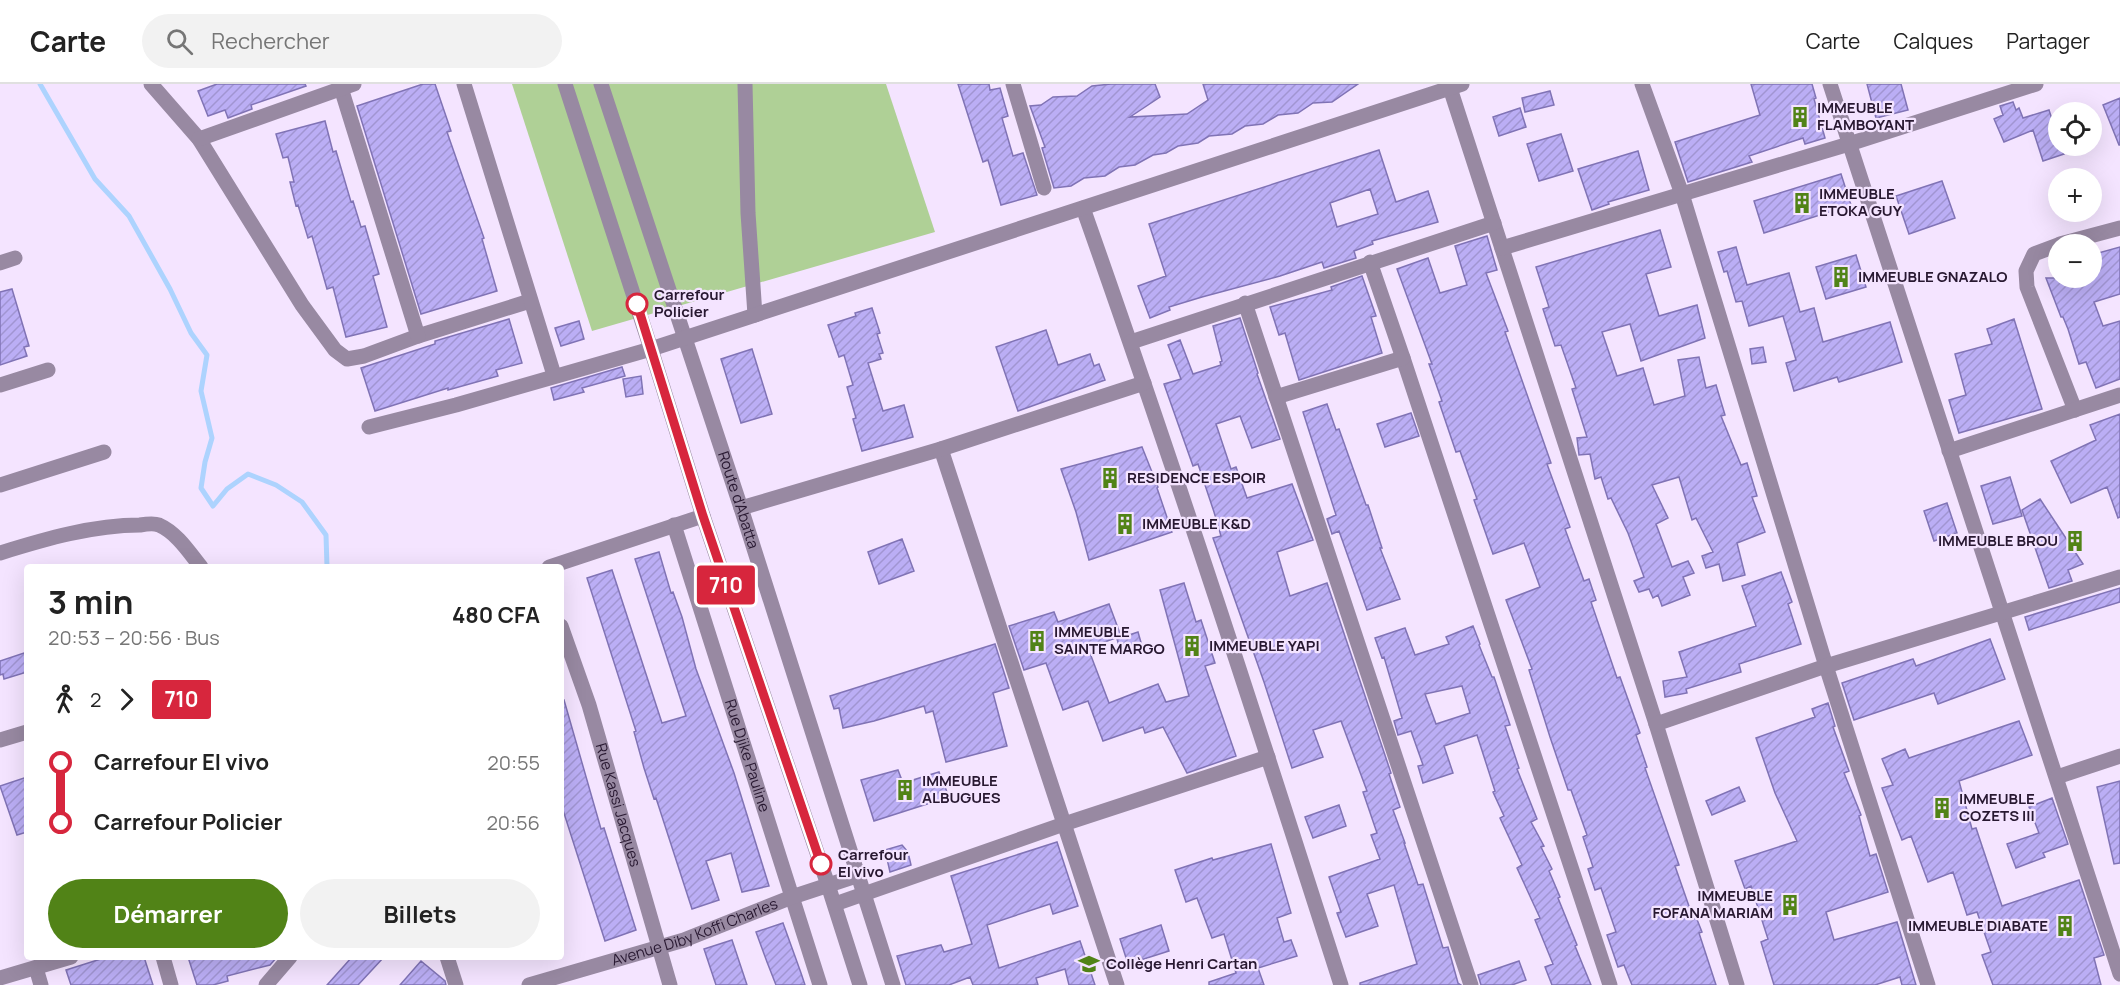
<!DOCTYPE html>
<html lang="fr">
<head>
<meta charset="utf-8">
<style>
	body { margin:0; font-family:Manrope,sans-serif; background:#f2f2f2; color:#222; height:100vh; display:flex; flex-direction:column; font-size:22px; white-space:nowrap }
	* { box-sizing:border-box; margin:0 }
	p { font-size:20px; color:#767676 }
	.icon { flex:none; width:33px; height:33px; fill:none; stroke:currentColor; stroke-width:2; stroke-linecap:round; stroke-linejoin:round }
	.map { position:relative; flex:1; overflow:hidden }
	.panel { position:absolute; left:24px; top:480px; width:540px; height:396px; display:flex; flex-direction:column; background:#fff; border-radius:6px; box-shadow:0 6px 24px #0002 }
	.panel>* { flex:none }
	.badge { padding:0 12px; border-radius:4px; font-size:21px; line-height:39px }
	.fabs { position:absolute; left:2048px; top:18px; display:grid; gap:12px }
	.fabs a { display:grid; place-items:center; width:54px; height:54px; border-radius:50%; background:#fff; box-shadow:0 6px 24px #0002; font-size:30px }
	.map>.badge { position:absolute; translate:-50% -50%; box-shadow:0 0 0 3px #fff }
	.legs { display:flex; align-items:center; gap:9px; height:66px; padding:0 24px; font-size:20px }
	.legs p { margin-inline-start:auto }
	.overview { display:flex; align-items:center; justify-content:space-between; height:102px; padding:0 24px }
	h1 { font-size:33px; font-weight:700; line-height:45px }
	.button { display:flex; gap:12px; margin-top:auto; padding:12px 24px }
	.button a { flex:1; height:69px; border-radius:36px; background:#518317; color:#fff; font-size:24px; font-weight:700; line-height:69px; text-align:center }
	.button a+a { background:#f2f2f2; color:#222 }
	ul { padding:0 24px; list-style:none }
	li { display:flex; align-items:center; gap:21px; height:60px; font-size:22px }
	li i { display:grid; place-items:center; width:9px; height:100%; margin:0 8px; background:currentColor }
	li i::after { content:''; width:15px; height:15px; margin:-8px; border:4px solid; border-radius:50%; background:#fff }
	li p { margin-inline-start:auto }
	li:first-child i { background:linear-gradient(#0000 50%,currentColor 0) }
	li:last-child i { background:linear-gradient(currentColor 50%,#0000 0) }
	header { display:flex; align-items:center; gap:36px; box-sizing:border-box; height:84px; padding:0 30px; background:#fff; border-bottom:2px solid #e0e0e0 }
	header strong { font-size:28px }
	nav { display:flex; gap:33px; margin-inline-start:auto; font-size:21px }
	.search { width:420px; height:54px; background:#f2f2f2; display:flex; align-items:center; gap:15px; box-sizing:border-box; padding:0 21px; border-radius:33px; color:#767676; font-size:22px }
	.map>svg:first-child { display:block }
	.grass { fill:#afd096 }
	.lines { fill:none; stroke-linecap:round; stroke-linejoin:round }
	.stream { stroke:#add3fe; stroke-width:5 }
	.building { fill:url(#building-hatch); stroke:#8073b5; stroke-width:1.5; fill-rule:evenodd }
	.minor { stroke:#9889a2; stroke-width:15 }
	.line-1-casing { stroke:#fff; stroke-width:14 }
	.line-1 { stroke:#d7263d; stroke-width:9 }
	.stop-1-dot { fill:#fff; stroke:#d7263d; stroke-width:3 }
	.labels { text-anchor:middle; stroke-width:4.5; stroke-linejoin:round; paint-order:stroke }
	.poi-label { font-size:15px; font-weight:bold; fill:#281831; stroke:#f4e4ff; text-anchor:start }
	.stop-label { font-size:15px; font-weight:bold; fill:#281831; stroke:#f4e4ff; text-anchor:start }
	.street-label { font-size:15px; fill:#281831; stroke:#f4e4ff }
</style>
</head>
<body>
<header>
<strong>Carte</strong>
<div class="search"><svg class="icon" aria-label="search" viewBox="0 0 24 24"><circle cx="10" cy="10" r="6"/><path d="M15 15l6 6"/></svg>Rechercher</div>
<nav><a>Carte</a><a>Calques</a><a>Partager</a></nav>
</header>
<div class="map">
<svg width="2120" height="901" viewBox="0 0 2120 901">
	<defs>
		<pattern id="building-hatch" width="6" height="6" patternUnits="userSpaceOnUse" patternTransform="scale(1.5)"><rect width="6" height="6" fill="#bbaef5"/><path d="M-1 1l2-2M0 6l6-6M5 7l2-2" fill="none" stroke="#a195d2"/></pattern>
	</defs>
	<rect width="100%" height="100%" fill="#f4e4ff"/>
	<path class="grass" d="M512 0H886L935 148 592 247Z"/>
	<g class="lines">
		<path class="stream" d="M40 0 95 95 129 132 170 205 191 249 207 271 201 307 212 354 205 378 201 404 213 422 227 405 248 390 276 401 302 418 326 451 327 483"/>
	</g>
	<path class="building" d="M217 0H305L306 2 251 21 252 25 228 34 225 26 208 32 198 7Z
		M423 0H435L451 47 447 48 484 154 482 155 497 207 421 230 357 22Z
		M958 0H989L990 6 1000 4 1008 32 1002 34 1013 72 1023 69 1037 111 1001 121 988 76 983 78Z
		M1111 0H1155L1160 13 1130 33 1187 30 1208 16 1203 0H1358L1332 18 1313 19 1298 29 1278 31 1263 40 1245 42 1232 50 1209 52 1198 59 1178 62 1166 69 1153 71 1135 81 1119 83 1105 92 1084 94 1071 102 1054 104 1042 64 1045 63 1030 22 1041 21 1053 13 1077 12 1092 2Z
		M1751 0H1812L1816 14 1814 15 1825 54 1805 60 1803 54 1749 72 1752 78 1688 98 1675 58 1760 31Z
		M1867 0H1901L1908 26 1876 34Z
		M1550 7 1554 21 1525 28 1522 14Z
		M2120 14V61H2119L2103 21Z
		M2013 18 2016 26 2019 24 2023 34 2049 26 2058 54V62H2061L2064 70 2043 77 2033 46 2004 58 1994 35 2003 31 2000 22Z
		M1520 24 1526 43 1499 52 1493 33Z
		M325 37 333 68 336 67 351 118 353 117 361 143 365 142 379 190 373 192 387 243 346 253 333 203 327 205 312 152 308 154 298 121 296 122 290 98H294L288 73 283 74 276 50Z
		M1561 50 1573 87 1539 97 1527 60Z
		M1379 66 1396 118 1428 107 1438 138 1372 157 1373 160 1354 167 1356 174 1324 184 1322 178 1280 192 1202 213 1169 223 1170 226 1150 234 1138 202 1166 192 1149 140ZM1370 105 1378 130 1337 143 1330 119Z
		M1638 67 1649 106 1608 118 1609 120 1592 126 1578 85Z
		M1841 90 1851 121 1764 149 1754 117Z
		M1942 97 1955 134 1909 150 1896 112Z
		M1660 146 1671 183 1646 190 1659 232 1697 221 1705 254 1641 277 1630 240 1602 248 1617 292 1643 284 1654 321 1685 312 1678 276 1699 273 1706 304 1716 301 1725 331 1721 332 1741 381 1747 379 1757 412 1752 413 1765 448 1737 459 1745 491 1723 497 1719 480 1706 484 1702 472 1713 468 1696 434 1692 436 1679 393 1652 401 1668 434 1656 440 1672 483 1688 477 1694 489 1683 493 1690 511 1662 522 1658 511 1653 514 1649 505 1639 508 1634 497 1644 493 1628 449 1611 414 1608 415 1601 393 1595 395 1590 370 1579 371 1577 354 1587 353 1572 305 1576 304 1561 261 1555 262 1543 225 1549 223 1536 183Z
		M1487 152 1497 186 1486 189 1508 247 1505 248 1551 379 1547 380 1570 443 1565 445 1584 497 1589 495 1596 516 1591 518 1617 594 1620 593 1640 649 1636 651 1647 683 1645 684 1679 781 1675 782 1691 828H1694L1702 848 1699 849 1716 901H1632L1624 881 1618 883 1607 851 1616 848 1601 804 1595 806 1588 785 1593 783 1583 753 1587 751 1571 706H1568L1550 653 1529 586 1532 585 1506 516 1540 503 1524 459 1493 470 1474 416 1477 415 1460 367 1456 368 1439 318 1442 317 1429 280H1432L1397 185 1428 174 1440 209 1467 201 1455 162Z
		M1736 163 1747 201 1789 189 1800 228 1814 224 1823 258 1890 238 1902 278 1839 298 1837 293 1794 307 1786 279 1796 276 1783 232 1749 242 1742 217 1736 218 1727 187 1724 188 1718 168Z
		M2120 163V210L2094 218 2103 242 2120 237V295L2096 304 2086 278 2079 280 2068 245 2063 233H2061L2046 194H2091V171Z
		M1856 171 1866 203 1826 215 1816 183Z
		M1362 192 1376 232 1371 233 1382 269 1299 296 1285 249 1279 251 1270 223 1332 206 1331 203Z
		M12 205 29 262 24 263 27 272 0 281V208Z
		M872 224 880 249 877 250 883 269 879 270 881 275 868 279 883 327 904 321 913 353 862 367 853 335 856 334 847 303 853 301 844 271 839 273 828 241 856 232 855 229Z
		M1240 234 1258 289 1257 290 1280 355 1252 364 1240 332 1216 340 1231 385 1236 383 1247 414 1292 400 1313 456 1277 468 1290 512 1327 499 1391 689 1389 690 1400 723 1393 726 1405 759H1404L1418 801 1423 800 1443 864 1448 863 1458 899 1461 901H1360V899L1417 880 1394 801 1367 810 1378 842 1346 853 1337 829 1341 828 1329 793 1380 775 1371 751 1377 749 1363 708 1367 707 1341 637 1313 646 1323 673 1292 684 1264 598 1213 454 1221 452 1214 428 1198 380 1193 382 1164 300 1181 295 1168 261 1180 256 1193 290 1221 281 1220 278 1222 277 1213 242Z
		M509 235 522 279 496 286 498 292 448 306V304L375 327 361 284 435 260V257Z
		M2014 235 2042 325 1959 349 1949 316 1966 311 1955 270 1992 260 1987 245Z
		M579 237 584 255 561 262 555 244Z
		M1046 246 1058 281 1090 270 1094 282 1099 280 1105 296 1018 327 996 263Z
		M1763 263 1766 278 1752 280 1750 265Z
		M752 265 772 330 741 339 721 275Z
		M622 283 625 292 582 304 584 308 554 316 551 304Z
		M641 292 643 310 626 313 623 295Z
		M1327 320 1336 346 1339 345 1366 421H1368L1382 464H1380L1400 515 1367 526 1339 447 1332 450 1327 435 1336 431 1303 328Z
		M1411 329 1419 352 1385 363 1377 340Z
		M2120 330V433L2118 434 2107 403 2071 419 2051 377 2096 356 2090 341Z
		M1142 363 1158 403 1157 404 1172 448 1089 476 1076 428 1061 385Z
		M2010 393 2022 432 1993 440 1981 402Z
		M2040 415 2083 480 2068 486 2072 497 2049 504 2022 426Z
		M1947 419 1957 449 1934 457 1924 427Z
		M902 455 914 487 879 500 868 468Z
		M659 468 671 509 673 508 682 533 696 585 734 689 769 802 742 808 731 769 706 777 719 816 692 825 656 714 654 715 644 684 634 648 636 647 587 494 612 486 662 639 686 632 635 475Z
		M1781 488 1792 518 1788 520 1801 560 1739 580 1741 588 1686 605 1687 609 1665 613 1663 597 1687 593 1679 568 1756 542 1742 502Z
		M1184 499 1196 538 1201 536 1215 579 1205 582 1236 672 1187 689 1163 643 1145 649 1143 643 1103 657 1088 617 1063 626 1046 579 1024 586 1009 542 1054 528 1058 538 1109 520 1121 552 1088 564 1109 619 1158 600 1166 618 1189 612 1160 506Z
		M2120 504V518L2029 546 2025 533Z
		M1473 542 1480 560 1479 561 1492 593H1494L1510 641 1505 642 1519 684 1517 685 1537 735 1531 738 1544 762 1541 763 1552 785 1549 787 1560 813 1558 814 1577 861 1575 862 1591 901H1552L1545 883 1553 880 1535 836 1540 834 1517 784 1522 781 1500 734 1504 732 1493 708 1495 707 1477 651 1444 662 1453 689 1423 699 1418 682 1423 681 1411 647 1398 651 1394 637 1402 634 1384 573 1382 574 1375 554 1405 544 1415 571 1449 560 1446 553ZM1462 602 1470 629 1436 640 1425 610Z
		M1138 548 1142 562 1121 568 1117 555Z
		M1990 555 2005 595 1938 620 1934 609 1854 636 1842 599 1913 575 1916 582Z
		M995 560 1009 604 993 609 1007 662 946 678 933 627 926 629 924 622 874 637 843 644 839 624 834 625 830 612Z
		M27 568V588L4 595 3 590 0 591V577Z
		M564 616 601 745 604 744 636 846 605 857 561 720V617Z
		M1828 619 1835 642 1833 643 1849 687 1844 689 1861 731 1859 732 1870 772 1876 770 1888 808 1826 828 1834 856 1897 838 1916 901H1902L1900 893 1875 901H1774L1761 858 1768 855 1751 802 1745 805 1735 777 1797 757 1775 709 1756 654 1815 633 1812 625Z
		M2019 637 2032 671 1959 697 1972 745 1976 744 2002 822 2079 796 2104 871 2094 874 2101 901H1993L1982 871 1991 868 1977 828 1967 831 1953 788 1928 798 1911 752 1902 756 1882 704 1893 701 1882 675 1905 665 1909 674Z
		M898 686 903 699 939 688 949 713 874 737 861 696Z
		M27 693V748L17 751 0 702Z
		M2120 697V779L2114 780 2097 703Z
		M1739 703 1745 717 1712 731 1706 717Z
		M2052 714 2068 760 2043 769 2045 773 2016 784 2007 760 2039 749 2029 723Z
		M1339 721 1346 742 1313 754 1305 733Z
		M1057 758 1078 822 1053 830 1050 820 987 841 999 884 1080 857 1095 901H1069L1065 885 1036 894 1038 901H973L970 893 949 901H906L897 872 941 861 944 868 972 860 951 792Z
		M1271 760 1291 829 1277 834 1284 858 1291 856 1297 872 1258 884 1264 901H1209V898L1236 889 1224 850 1212 854 1197 814 1186 818 1175 786 1212 774 1213 776Z
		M902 761 908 768 911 781 890 788 885 766Z
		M783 839 801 889 805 901H776L767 878 756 848Z
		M1161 841 1169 867 1128 880 1120 855Z
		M732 856 747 901H716L704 865Z
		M107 873H144L153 901H71L66 886Z
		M188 873H277L270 881 227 892 228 897 213 901H197Z
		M352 873H384L358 901H327Z
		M421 877 445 897 446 901H400Z
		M1519 877 1526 896 1512 901H1481L1478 891Z"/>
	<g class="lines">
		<g class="minor">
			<path d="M151 0 199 55 302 221 335 266 347 275 364 272 418 252 530 217"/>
			<path d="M464 0 554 291"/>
			<path d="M565 0 651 265 703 432 828 801 860 901"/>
			<path id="s1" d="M601 0 741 424 893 901"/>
			<path d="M745 0 748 129 755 231"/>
			<path d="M1013 0 1044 104"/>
			<path d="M1642 0 1682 110 1826 582 1928 901"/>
			<path d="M1830 0 2120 890"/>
			<path d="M341 4 418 252"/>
			<path d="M1450 4 1656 640 1737 901"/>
			<path d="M199 55 354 0"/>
			<path d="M1083 124C1174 381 1258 641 1341 901"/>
			<path d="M2060 160 2120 144"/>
			<path d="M2058 161 2034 170 2026 187 2027 203 2075 326"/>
			<path d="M1502 164 1849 60 2036 0"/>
			<path d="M1370 178 1403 274 1610 901"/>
			<path d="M0 179 15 174"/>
			<path d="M1245 219 1471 901"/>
			<path d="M1131 258 1494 139"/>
			<path d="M0 301 48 286"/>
			<path d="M1276 313 1403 274"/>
			<path d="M369 343 456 321 651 265 1462 0"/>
			<path d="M941 365 1117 901"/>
			<path d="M1949 367 2120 311"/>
			<path d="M0 401 104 368"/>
			<path d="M741 424 941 365 1144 299"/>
			<path id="s2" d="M674 441 820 901"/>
			<path d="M0 469C45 455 93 441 140 441 146 440 154 439 159 441 177 449 189 468 201 483"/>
			<path d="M549 483 703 432"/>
			<path id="s3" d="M561 542 589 621 670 901"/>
			<path d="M1656 640 1826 582 2120 493"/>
			<path d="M0 656 27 648"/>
			<path d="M2057 693 2120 672"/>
			<path d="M835 820 1064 740 1268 673"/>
			<path d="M163 873 171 901"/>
			<path d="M447 873 456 901"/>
			<path d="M36 884 41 901"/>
			<path d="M0 894 71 873"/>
			<path d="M266 901 290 873"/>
			<path id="s4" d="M529 901 684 856 792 813 859 791"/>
		</g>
	</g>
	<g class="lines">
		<defs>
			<path id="line-1" d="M637 220 703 432 821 780"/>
		</defs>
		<use href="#line-1" class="line-1-casing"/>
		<use href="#line-1" class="line-1"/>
	</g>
	<defs>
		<symbol id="building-bare" viewBox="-9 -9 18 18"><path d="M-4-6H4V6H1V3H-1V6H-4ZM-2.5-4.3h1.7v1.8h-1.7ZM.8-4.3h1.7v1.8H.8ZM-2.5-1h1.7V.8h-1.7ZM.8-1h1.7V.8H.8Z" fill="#518317" stroke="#f4e4ff" stroke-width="2.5" paint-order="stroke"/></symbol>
		<symbol id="school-bare" viewBox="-9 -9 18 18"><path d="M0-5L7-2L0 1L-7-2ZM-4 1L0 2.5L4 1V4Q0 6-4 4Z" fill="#518317" stroke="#f4e4ff" stroke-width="2.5" paint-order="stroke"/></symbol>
	</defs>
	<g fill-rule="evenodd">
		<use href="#building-bare" x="1785" y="18" width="30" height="30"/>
		<use href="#building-bare" x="1787" y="104" width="30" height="30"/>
		<use href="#building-bare" x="1826" y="178" width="30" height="30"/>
		<use href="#building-bare" x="1095" y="379" width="30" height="30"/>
		<use href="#building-bare" x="1110" y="425" width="30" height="30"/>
		<use href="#building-bare" x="2060" y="442" width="30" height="30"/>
		<use href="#building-bare" x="1022" y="542" width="30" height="30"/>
		<use href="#building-bare" x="1177" y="547" width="30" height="30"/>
		<use href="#building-bare" x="890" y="691" width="30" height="30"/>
		<use href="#building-bare" x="1927" y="709" width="30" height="30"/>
		<use href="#building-bare" x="1775" y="806" width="30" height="30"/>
		<use href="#building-bare" x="2050" y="827" width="30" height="30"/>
		<use href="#school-bare" x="1074" y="865" width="30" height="30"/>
	</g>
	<g class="stop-1-dot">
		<circle cx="637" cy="220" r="10"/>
		<circle cx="821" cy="780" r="10"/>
	</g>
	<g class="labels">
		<g class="poi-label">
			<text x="1817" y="29">IMMEUBLE<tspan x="1817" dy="17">FLAMBOYANT</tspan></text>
			<text x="1819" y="115">IMMEUBLE<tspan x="1819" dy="17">ETOKA GUY</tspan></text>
			<text x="1858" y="198">IMMEUBLE GNAZALO</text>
			<text x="1127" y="399">RESIDENCE ESPOIR</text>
			<text x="1142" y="445">IMMEUBLE K&amp;D</text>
			<text x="2058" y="462" text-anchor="end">IMMEUBLE BROU</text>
			<text x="1054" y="553">IMMEUBLE<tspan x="1054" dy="17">SAINTE MARGO</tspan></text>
			<text x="1209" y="567">IMMEUBLE YAPI</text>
			<text x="922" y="702">IMMEUBLE<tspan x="922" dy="17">ALBUGUES</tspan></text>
			<text x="1959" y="720">IMMEUBLE<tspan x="1959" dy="17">COZETS III</tspan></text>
			<text x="1773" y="817" text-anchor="end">IMMEUBLE<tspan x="1773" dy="17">FOFANA MARIAM</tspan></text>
			<text x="2048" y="847" text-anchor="end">IMMEUBLE DIABATE</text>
			<text x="1106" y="885">Collège Henri Cartan</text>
		</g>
		<g class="stop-label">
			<text x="654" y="216">Carrefour<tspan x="654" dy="17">Policier</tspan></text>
			<text x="838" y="776">Carrefour<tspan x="838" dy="17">El vivo</tspan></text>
		</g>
		<g class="street-label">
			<text dy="5" stroke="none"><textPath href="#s1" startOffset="438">Route d'Abatta</textPath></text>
			<text dy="5" stroke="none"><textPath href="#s2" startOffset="242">Rue Djike Pauline</textPath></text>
			<text dy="5" stroke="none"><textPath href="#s3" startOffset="188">Rue Kassi Jacques</textPath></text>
			<text dy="5" stroke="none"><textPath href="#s4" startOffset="174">Avenue Diby Koffi Charles</textPath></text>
		</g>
	</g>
</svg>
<div class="fabs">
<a><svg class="icon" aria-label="locate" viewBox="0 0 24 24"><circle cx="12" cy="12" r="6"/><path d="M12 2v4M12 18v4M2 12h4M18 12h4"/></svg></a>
<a>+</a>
<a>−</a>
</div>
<b class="badge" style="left:726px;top:501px;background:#d7263d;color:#fff">710</b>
<section class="panel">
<div class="overview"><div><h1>3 min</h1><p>20:53 – 20:56 · Bus</p></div><b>480 CFA</b></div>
<div class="legs"><svg class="icon" aria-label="walk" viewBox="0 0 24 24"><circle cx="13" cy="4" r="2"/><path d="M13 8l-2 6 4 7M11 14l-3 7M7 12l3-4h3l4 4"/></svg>2<svg class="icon" aria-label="forward" viewBox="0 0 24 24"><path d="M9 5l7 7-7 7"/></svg><b class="badge" style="background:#d7263d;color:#fff">710</b></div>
<ul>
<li><i style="color:#d7263d"></i><b>Carrefour El vivo</b><p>20:55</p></li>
<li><i style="color:#d7263d"></i><b>Carrefour Policier</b><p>20:56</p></li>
</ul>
<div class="button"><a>Démarrer</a><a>Billets</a></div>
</section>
</div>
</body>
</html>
